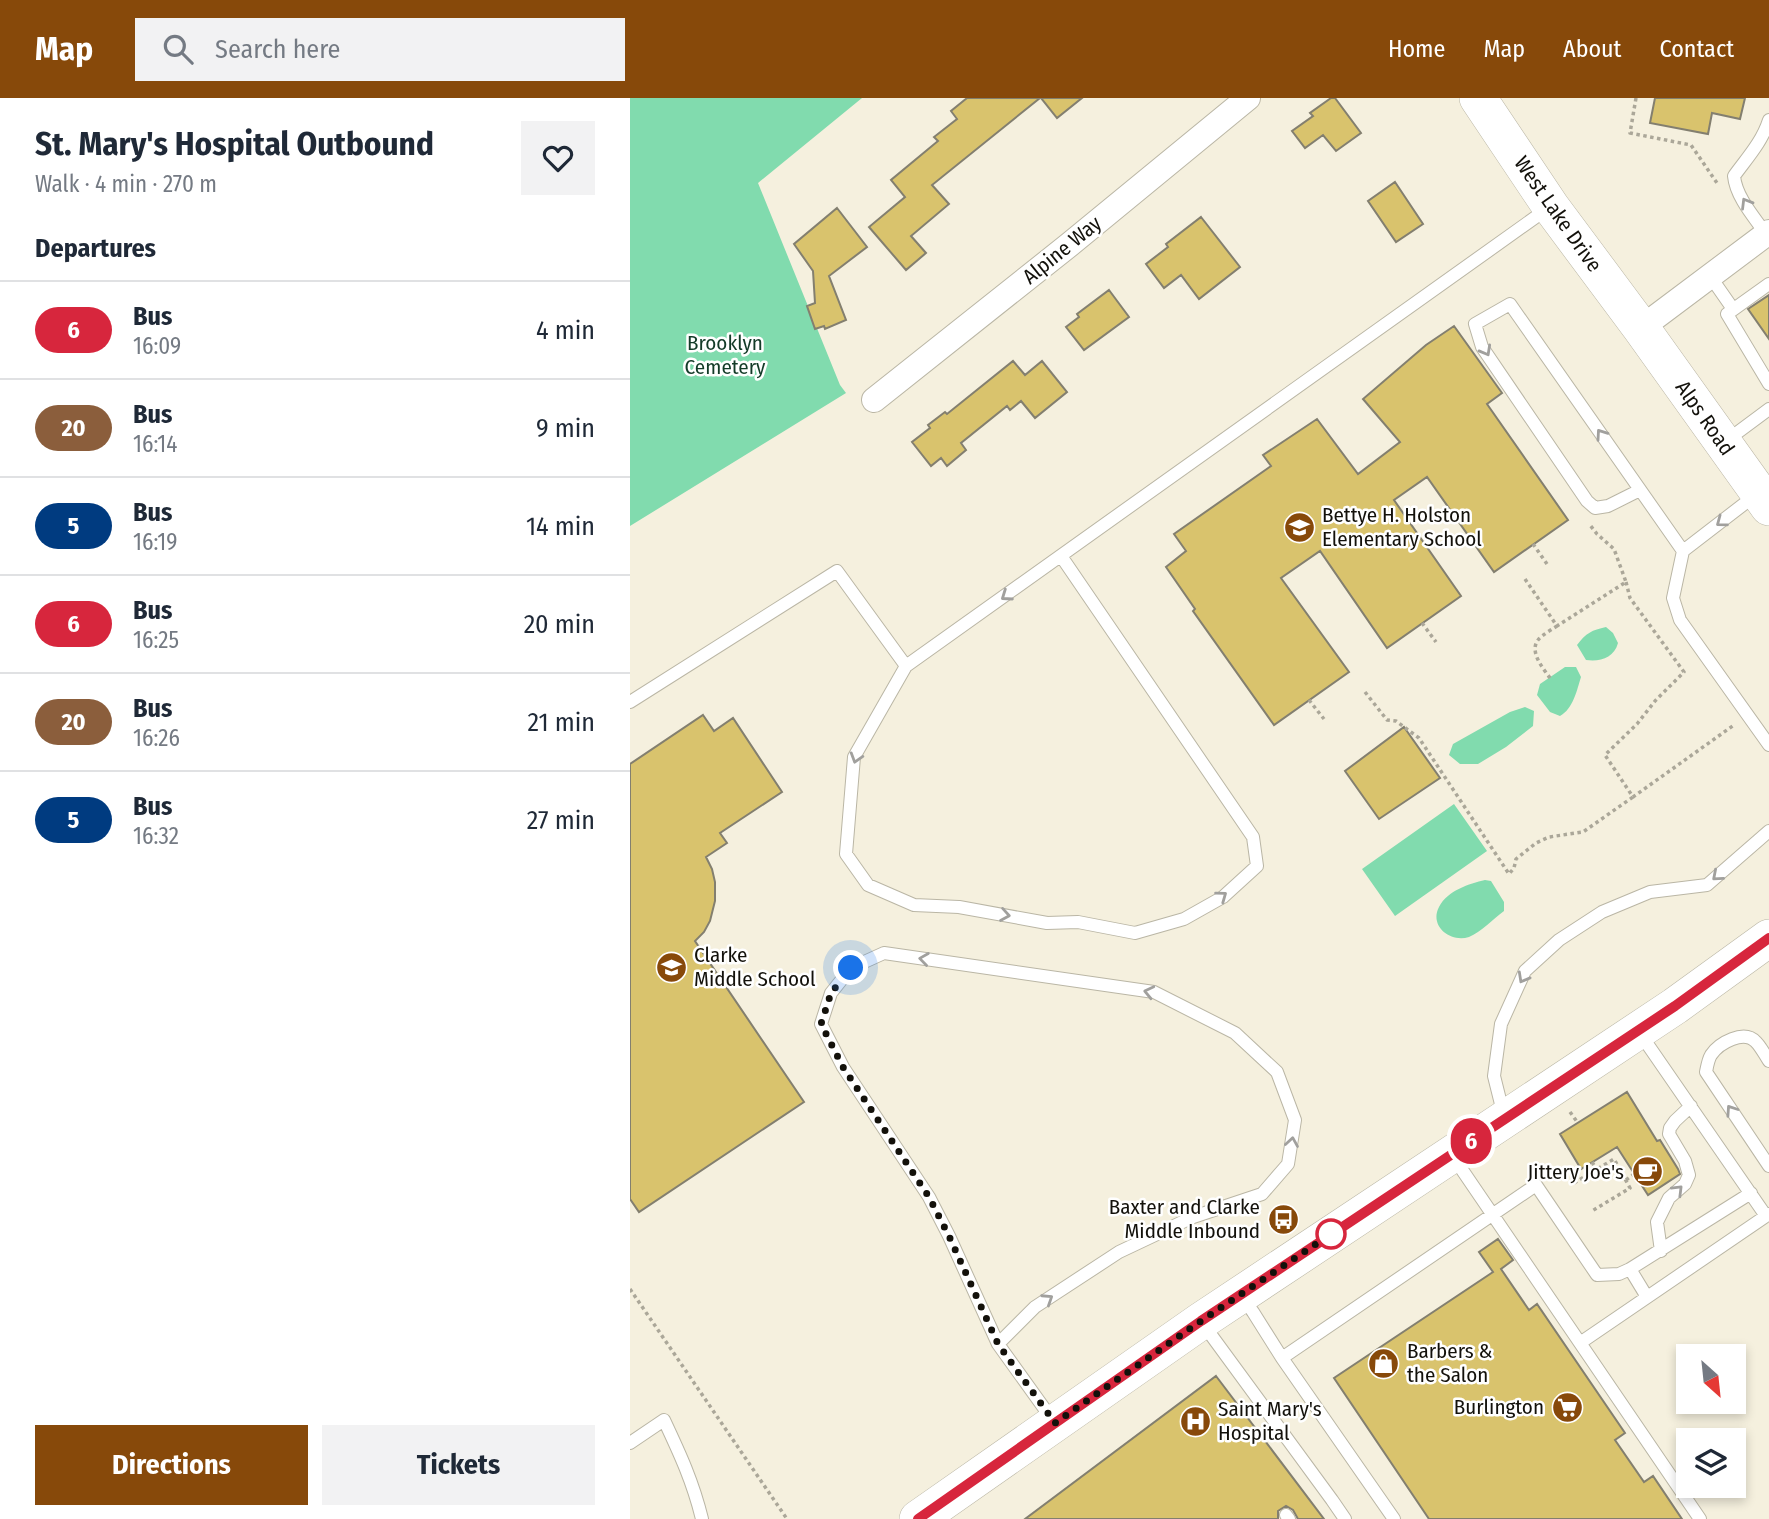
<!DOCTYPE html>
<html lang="en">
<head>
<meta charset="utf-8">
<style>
	body { margin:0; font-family:"Fira Sans Condensed",sans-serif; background:#f2f2f3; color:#1f2937; height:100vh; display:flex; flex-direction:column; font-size:26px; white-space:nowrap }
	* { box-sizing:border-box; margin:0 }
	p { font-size:23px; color:#747a83 }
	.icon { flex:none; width:38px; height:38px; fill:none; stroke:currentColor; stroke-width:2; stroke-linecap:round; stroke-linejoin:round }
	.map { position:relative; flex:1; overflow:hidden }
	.panel { display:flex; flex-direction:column; background:#fff; width:630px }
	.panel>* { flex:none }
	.badge { padding:0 14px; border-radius:23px; font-size:24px; line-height:46px }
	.needle { width:46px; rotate:153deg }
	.controls { position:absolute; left:1046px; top:1246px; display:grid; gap:14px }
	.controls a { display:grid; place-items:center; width:70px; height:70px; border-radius:0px; background:#fff; box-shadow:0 4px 10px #0003; font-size:35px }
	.you { position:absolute; width:35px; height:35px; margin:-18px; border:5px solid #fff; border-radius:50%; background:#1a73e8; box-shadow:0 0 0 10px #1a73e833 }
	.map>.badge { position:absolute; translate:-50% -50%; box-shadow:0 0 0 4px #fff }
	h2 { padding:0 35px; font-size:26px; line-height:63px }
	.round { display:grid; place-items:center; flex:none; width:74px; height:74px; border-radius:0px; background:#f2f2f3 }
	.headline { display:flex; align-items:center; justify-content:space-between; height:119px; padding:0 35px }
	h1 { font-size:33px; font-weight:700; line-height:52px }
	.primary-button { display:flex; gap:14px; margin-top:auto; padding:14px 35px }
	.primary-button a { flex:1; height:80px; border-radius:0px; background:#87490a; color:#fff; font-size:28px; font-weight:700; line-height:80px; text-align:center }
	.primary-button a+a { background:#f2f2f3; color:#1f2937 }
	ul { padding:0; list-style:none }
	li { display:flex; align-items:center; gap:21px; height:98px; padding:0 35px; border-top:2px solid #e0e1e3 }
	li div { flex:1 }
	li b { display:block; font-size:26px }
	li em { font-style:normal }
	li .badge { min-width:77px; font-weight:700; text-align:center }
	header { display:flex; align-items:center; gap:42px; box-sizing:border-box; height:98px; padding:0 35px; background:#87490a; color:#fff }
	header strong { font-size:33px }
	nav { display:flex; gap:38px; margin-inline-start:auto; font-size:24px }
	.search { width:490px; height:63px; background:#f2f2f3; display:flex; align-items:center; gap:18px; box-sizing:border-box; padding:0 24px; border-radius:0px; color:#747a83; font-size:26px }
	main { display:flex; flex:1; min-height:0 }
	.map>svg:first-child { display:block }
	.green { fill:#81dbae }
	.building { fill:#d9c36d; stroke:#837f6f; stroke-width:2 }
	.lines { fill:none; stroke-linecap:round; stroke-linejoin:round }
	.lane-casing { stroke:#bab6a5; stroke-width:14 }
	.street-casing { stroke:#bab6a5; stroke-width:26 }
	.secondary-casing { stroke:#bab6a5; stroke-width:38 }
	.path { stroke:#aba799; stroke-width:3.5; stroke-dasharray:3.5 3.5; stroke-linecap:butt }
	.lane { stroke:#fff; stroke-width:12 }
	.street { stroke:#fff; stroke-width:24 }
	.secondary { stroke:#fff; stroke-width:37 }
	.oneway { stroke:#a1a09d }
	.line-casing { stroke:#fff; stroke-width:16 }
	.line { stroke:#d7263d; stroke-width:10 }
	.walk { stroke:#13110b; stroke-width:7; stroke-dasharray:0 12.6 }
	.stop-dot { fill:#fff; stroke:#d7263d; stroke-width:3.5 }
	.labels { text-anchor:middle; stroke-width:5; stroke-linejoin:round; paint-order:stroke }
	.street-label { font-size:21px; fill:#13110b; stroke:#fff }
	.park-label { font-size:21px; fill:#133b28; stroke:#fff }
	.poi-label { font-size:21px; fill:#13110b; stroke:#fff; text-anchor:start }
</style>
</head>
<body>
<header>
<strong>Map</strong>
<div class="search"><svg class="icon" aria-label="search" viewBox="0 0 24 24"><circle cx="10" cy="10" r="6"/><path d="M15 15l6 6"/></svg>Search here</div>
<nav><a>Home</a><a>Map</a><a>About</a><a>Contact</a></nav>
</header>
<main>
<section class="panel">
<div class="headline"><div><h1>St. Mary's Hospital Outbound</h1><p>Walk · 4 min · 270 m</p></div><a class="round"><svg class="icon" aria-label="heart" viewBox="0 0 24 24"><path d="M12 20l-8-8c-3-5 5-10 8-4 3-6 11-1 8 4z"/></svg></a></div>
<h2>Departures</h2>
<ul>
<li><span class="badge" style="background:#d7263d;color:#fff">6</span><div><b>Bus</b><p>16:09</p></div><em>4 min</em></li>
<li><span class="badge" style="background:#8b5e3c;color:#fff">20</span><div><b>Bus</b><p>16:14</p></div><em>9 min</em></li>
<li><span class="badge" style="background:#003b80;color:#fff">5</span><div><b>Bus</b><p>16:19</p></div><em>14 min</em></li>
<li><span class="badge" style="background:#d7263d;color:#fff">6</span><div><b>Bus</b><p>16:25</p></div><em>20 min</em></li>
<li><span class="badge" style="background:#8b5e3c;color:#fff">20</span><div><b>Bus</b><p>16:26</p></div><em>21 min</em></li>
<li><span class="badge" style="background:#003b80;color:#fff">5</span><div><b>Bus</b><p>16:32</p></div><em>27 min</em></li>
</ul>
<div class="primary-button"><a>Directions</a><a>Tickets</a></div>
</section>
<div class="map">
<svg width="1139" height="1421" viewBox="0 0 1139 1421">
	<rect width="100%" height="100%" fill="#f5f0de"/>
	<path class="green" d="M0 0H232L128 85 210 287 216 295 0 428Z
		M976 529 983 535 988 545C984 560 970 564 956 562L947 547C956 535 962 532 976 529Z
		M935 569H946L951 579C947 592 943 611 930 618L920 614 907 597 910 586Z
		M895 609 904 613 903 628 876 649 848 666H830L819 657 823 646 880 614Z
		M824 706 857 753 765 818 732 771Z
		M855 782 861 783 874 804V813C863 821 851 834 839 839 820 845 799 828 809 809 818 792 839 786 855 782Z"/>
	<path class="building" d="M337 0H410L302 87 319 106 281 138 296 155 276 172 239 129 275 99 261 82 308 43 304 39 327 21 321 13Z
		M411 0H452L427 20Z
		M701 0H705L731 35 706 53 693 37 675 50 662 33 683 18 680 15Z
		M1025 0H1115L1110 21 1082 15 1078 36 1020 25Z
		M765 84 793 126 766 144 738 103Z
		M207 110 237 149 199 178 216 222 195 231 194 228 185 231 177 208 185 205 183 173 164 146Z
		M571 119 610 169 569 201 551 177 534 190 516 166 538 149 536 146Z
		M479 192 499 219 454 252 436 229 449 219 447 216Z
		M1139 197V241L1118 211Z
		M824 228 872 295 857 306 938 422 864 474 797 379 764 402 831 498 757 550 690 453 651 480 719 574 644 627 563 513 565 511 536 469 556 453 544 436 641 368 633 357 687 321 728 376 770 344 733 301 796 247Z
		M383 263 395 277 412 263 437 294 405 320 391 303 380 312 377 308 331 345 336 352 317 368 311 360 301 368 282 344 300 330 298 327 315 314 317 316Z
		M73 617 84 633 103 620 152 694 90 735 97 745 76 759 82 771 85 784V803L80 823 74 834 65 843 174 1004 9 1114 0 1101V666Z
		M774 629 810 680 749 721 715 673Z
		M997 994 1027 1043 1030 1042 1048 1071 1050 1076 1018 1097 987 1049 951 1071 930 1036Z
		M868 1141 883 1162 871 1171 899 1212 907 1206 995 1335 985 1342 1014 1384 1023 1378 1052 1421H799L704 1280 863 1174 849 1154Z
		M586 1278 694 1421H668L663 1412 656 1408 648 1413V1421H395Z"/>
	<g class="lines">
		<defs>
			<path id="lane" d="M1136 136C1124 119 1106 99 1104 78 1117 60 1132 44 1139 22
				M1080 178 1103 211
				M1139 186 1097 216 1139 286
				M1096 343 1139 311
				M1010 392 978 408 965 410 957 403 852 249 845 226 880 206 1053 453
				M1127 396 1053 453 1043 500 1050 522 1139 647
				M431 458 623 739 627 768 593 799 554 821 505 835 448 824 417 825 329 809 284 807 238 787 216 756 224 659 276 568 917 111
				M0 604 207 473 276 568
				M1009 934 1136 1118
				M1139 963C1135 957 1131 949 1126 944 1114 931 1089 945 1081 957 1078 962 1077 969 1076 974L1139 1068
				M874 1018 864 978 871 926 895 873 929 842 972 814 1020 794 1077 787 1139 733
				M824 1060 1070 1421
				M1031 1153 1027 1124 1039 1100 1055 1086 1059 1077 1055 1063 1039 1036 1040 1030 1045 1023 1061 1008
				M612 1199 623 1214 652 1260 764 1421
				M1017 1199 1000 1171 1121 1095
				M573 1226 702 1402 715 1421
				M950 1245 1139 1116
				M368 1246 405 1209 489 1154 563 1119 632 1096 658 1066 665 1022 647 974 605 935 524 894 254 855 221 870 201 895 191 926 213 969 299 1099 319 1138 368 1246 424 1324
				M652 1260 906 1087 967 1177 989 1176 1000 1171
				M0 1345 34 1322C50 1356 63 1384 72 1421
				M656 1417 659 1421"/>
			<path id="street" d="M1011 230 1139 134
				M244 302 439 147 618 0"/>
			<path id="secondary" d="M848 0 921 109 1011 230 1139 409
				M288 1421 571 1223 1045 908 1139 840"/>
		</defs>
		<use href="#lane" class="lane-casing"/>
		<use href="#street" class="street-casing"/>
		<use href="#secondary" class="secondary-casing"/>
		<path class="path" d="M1006 0 1000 35 1061 47 1087 85
			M903 446 917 466
			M895 481 927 528 996 484 984 451 967 436 960 427
			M996 484 1000 500 1054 574 1025 603 1007 626 975 657 1003 699 1104 627
			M792 525 806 544
			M920 580C913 570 899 554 908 542 912 537 921 532 927 528
			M735 594 757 622 766 623 789 640 879 776 884 770 886 761 906 745 919 739 953 734 1003 699
			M679 602 694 621
			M940 1014 948 1025
			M962 1064 967 1072
			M996 1082 1004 1076
			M944 1085 984 1061 1000 1090 962 1113
			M0 1191 157 1421"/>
		<use href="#lane" class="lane"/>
		<use href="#street" class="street"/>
		<use href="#secondary" class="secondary"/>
	</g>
	<defs><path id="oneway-chevron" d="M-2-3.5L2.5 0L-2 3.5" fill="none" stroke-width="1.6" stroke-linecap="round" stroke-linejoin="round" transform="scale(1.75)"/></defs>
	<g class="oneway">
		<use href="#oneway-chevron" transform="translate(1116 105) rotate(-121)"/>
		<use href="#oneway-chevron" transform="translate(856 253) rotate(61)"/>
		<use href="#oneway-chevron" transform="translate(971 336) rotate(-125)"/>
		<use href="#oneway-chevron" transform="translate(1091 424) rotate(143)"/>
		<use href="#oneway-chevron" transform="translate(376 498) rotate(145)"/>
		<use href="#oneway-chevron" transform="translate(226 660) rotate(107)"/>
		<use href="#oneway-chevron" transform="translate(1087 778) rotate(139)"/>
		<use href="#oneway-chevron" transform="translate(592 798) rotate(-36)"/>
		<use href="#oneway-chevron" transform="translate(375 817) rotate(10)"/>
		<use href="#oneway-chevron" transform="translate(294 861) rotate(-172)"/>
		<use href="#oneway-chevron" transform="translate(893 880) rotate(119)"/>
		<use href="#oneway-chevron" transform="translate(519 894) rotate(-167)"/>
		<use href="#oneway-chevron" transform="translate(1101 1012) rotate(-124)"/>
		<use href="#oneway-chevron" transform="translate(662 1044) rotate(-81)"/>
		<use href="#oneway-chevron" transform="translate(1048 1092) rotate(-45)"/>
		<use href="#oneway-chevron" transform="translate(418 1201) rotate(-33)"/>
	</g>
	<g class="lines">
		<defs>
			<path id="line" d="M288 1421 571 1223 1045 908 1139 840"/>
		</defs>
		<use href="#line" class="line-casing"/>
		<use href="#line" class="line"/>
		<path class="walk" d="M221 870 201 895 191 926 213 969 299 1099 319 1138 368 1246 425 1325 571 1223 701 1136"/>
	</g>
	<defs>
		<symbol id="school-disc" viewBox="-11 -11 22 22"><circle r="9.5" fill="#87490a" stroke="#fff"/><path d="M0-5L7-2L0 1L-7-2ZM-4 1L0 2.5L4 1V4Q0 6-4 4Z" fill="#fff"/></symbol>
		<symbol id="cafe-disc" viewBox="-11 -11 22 22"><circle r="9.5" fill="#87490a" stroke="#fff"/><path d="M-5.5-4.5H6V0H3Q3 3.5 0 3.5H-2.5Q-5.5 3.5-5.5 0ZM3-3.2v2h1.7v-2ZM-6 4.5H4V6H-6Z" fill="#fff"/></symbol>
		<symbol id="bus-disc" viewBox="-11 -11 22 22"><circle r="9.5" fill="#87490a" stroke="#fff"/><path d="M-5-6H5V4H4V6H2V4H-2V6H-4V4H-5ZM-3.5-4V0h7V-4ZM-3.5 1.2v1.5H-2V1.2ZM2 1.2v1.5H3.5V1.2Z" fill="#fff"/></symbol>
		<symbol id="shop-disc" viewBox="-11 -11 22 22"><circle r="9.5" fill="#87490a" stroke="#fff"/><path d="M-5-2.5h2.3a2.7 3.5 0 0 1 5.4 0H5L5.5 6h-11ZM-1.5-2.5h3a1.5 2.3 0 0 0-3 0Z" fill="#fff"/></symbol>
		<symbol id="supermarket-disc" viewBox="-11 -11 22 22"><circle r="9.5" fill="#87490a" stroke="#fff"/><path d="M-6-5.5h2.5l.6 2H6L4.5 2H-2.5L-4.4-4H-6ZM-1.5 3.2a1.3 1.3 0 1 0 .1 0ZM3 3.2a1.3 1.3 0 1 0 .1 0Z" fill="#fff"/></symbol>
		<symbol id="hospital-disc" viewBox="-11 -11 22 22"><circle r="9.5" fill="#87490a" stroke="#fff"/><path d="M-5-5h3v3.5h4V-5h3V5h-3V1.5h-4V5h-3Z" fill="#fff"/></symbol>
	</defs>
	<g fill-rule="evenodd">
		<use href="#school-disc" x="652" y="412" width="35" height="35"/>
		<use href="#school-disc" x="24" y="852" width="35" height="35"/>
		<use href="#cafe-disc" x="1000" y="1056" width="35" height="35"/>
		<use href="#bus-disc" x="636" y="1104" width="35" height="35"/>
		<use href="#shop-disc" x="736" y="1248" width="35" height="35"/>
		<use href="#supermarket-disc" x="920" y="1292" width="35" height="35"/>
		<use href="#hospital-disc" x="548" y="1306" width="35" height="35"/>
	</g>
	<circle class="stop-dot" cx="701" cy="1136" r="14"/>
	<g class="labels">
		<g class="street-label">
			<text transform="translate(928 116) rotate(55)" y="7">West Lake Drive</text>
			<text transform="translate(432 152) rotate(-39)" y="7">Alpine Way</text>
			<text transform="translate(1075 320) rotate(55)" y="7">Alps Road</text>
		</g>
		<g class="park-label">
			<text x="95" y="252">Brooklyn<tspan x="95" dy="24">Cemetery</tspan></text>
		</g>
		<g class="poi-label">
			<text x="692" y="424">Bettye H. Holston<tspan x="692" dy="24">Elementary School</tspan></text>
			<text x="64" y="864">Clarke<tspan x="64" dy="24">Middle School</tspan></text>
			<text x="994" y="1081" text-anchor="end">Jittery Joe's</text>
			<text x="630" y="1116" text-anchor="end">Baxter and Clarke<tspan x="630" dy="24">Middle Inbound</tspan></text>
			<text x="777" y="1260">Barbers &amp;<tspan x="777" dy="24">the Salon</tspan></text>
			<text x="914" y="1316" text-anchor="end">Burlington</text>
			<text x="588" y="1318">Saint Mary's<tspan x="588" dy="24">Hospital</tspan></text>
		</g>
	</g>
</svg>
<div class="controls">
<a><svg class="needle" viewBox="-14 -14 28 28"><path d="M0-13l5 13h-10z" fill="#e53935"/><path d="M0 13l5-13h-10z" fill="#747a83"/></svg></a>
<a><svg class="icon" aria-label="layers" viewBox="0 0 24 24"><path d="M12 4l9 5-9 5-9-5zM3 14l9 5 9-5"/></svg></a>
</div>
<div class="you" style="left:221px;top:870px"></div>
<b class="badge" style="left:841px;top:1043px;background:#d7263d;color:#fff">6</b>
</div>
</main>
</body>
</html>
